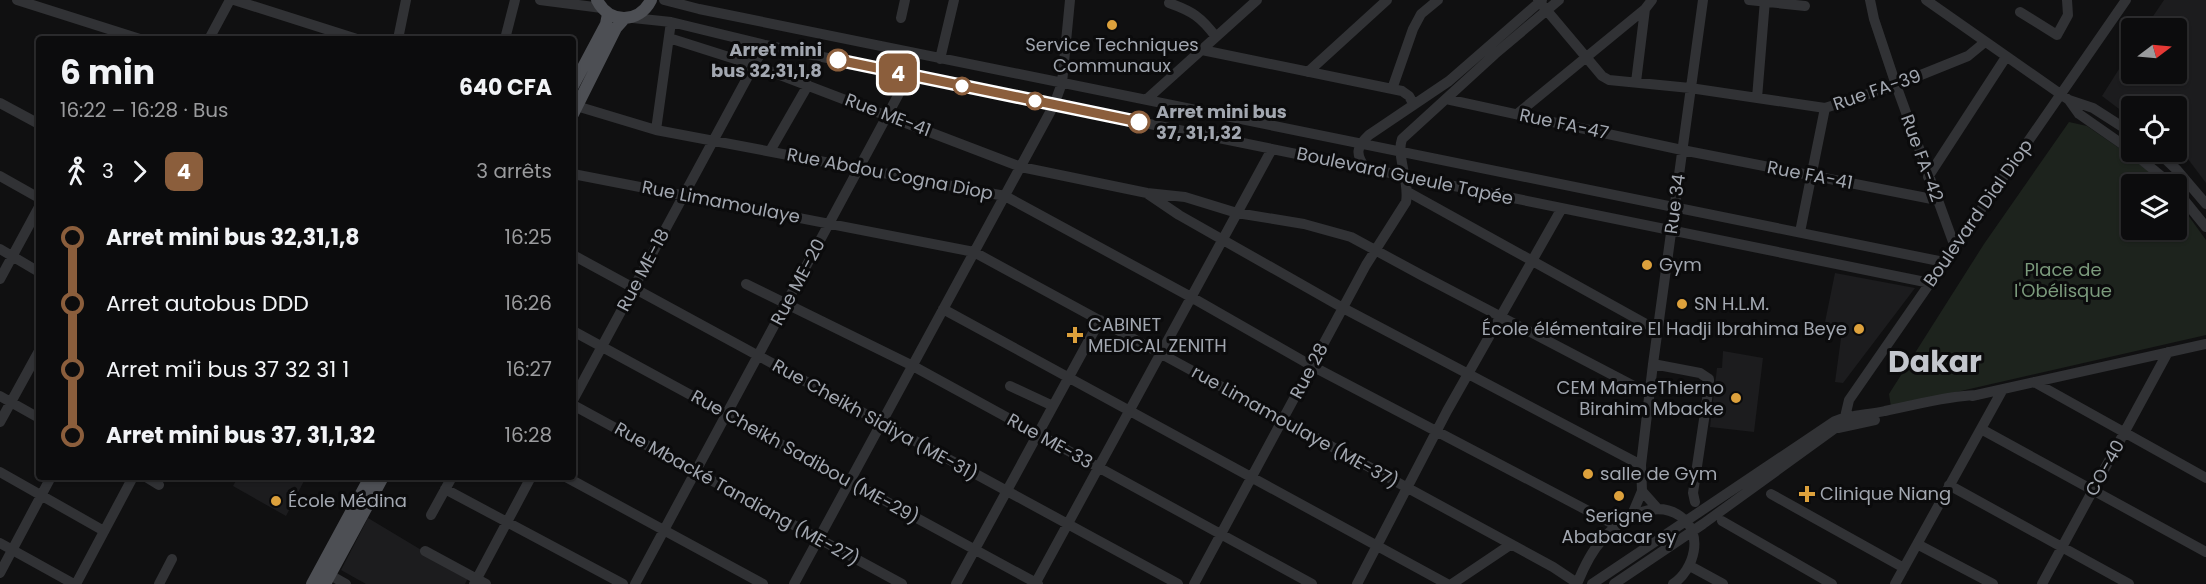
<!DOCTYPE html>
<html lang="fr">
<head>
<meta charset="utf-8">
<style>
	body { margin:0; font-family:Poppins,sans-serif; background:#1a1a1b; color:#f1f3f6; height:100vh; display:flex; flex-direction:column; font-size:22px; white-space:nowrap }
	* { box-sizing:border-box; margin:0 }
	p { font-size:20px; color:#9a9b9d }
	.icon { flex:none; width:33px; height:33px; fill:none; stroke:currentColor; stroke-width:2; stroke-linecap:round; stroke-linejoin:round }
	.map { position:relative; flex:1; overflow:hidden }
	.panel { position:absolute; left:36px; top:36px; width:540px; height:444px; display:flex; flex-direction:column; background:#0c0c0d; border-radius:6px; box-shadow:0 2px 4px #0004,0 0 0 2px #2c2c2e }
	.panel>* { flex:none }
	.badge { padding:0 12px; border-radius:9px; font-size:21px; line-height:39px }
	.needle { width:39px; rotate:74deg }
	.controls { position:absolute; left:2121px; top:18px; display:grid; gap:12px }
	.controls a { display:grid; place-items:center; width:66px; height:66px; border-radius:6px; background:#0c0c0d; box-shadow:0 2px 4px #0004,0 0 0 2px #2c2c2e; font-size:30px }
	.map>.badge { position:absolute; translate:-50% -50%; box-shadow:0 0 0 3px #fff }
	.legs { display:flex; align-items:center; gap:9px; height:66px; padding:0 24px; font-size:20px }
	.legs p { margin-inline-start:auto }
	.head { display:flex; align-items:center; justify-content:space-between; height:102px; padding:0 24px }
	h1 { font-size:33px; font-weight:700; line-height:45px }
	ul { padding:0 24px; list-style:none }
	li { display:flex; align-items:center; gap:21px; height:66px; font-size:22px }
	li i { display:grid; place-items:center; width:9px; height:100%; margin:0 8px; background:currentColor }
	li i::after { content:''; width:15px; height:15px; margin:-8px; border:4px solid; border-radius:50%; background:#0c0c0d }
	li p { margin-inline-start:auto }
	li:first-child i { background:linear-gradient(#0000 50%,currentColor 0) }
	li:last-child i { background:linear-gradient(currentColor 50%,#0000 0) }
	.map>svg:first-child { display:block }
	.built { fill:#1c1c1e }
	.green { fill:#1d231d }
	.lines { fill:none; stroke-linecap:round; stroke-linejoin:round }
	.minor { stroke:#313235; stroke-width:10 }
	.major { stroke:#4d4f54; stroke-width:12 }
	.line-1-casing { stroke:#fff; stroke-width:14 }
	.line-1 { stroke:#8b5e3c; stroke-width:9 }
	.poi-dot { fill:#dda13c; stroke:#0b0b0c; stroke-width:2 }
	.stop-1-dot { fill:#fff; stroke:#8b5e3c; stroke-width:3 }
	.labels { text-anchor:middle; stroke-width:6; stroke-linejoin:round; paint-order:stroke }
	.poi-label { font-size:18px; fill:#a2a7b0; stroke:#0b0b0c; text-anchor:start }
	.stop-label { font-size:18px; font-weight:bold; fill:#a2a7b0; stroke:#0b0b0c; text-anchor:end }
	.street-label { font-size:18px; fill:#a2a7b0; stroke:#0b0b0c }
	.park-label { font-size:18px; fill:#7b9a7c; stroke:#0b0b0c }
	.town-label { font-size:30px; font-weight:bold; fill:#c3c6cd; stroke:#0b0b0c }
</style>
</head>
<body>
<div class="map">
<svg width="2206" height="584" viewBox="0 0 2206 584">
	<rect width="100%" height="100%" fill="#101011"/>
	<path class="built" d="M2164 0H2206V183L2179 147H2177L2176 106H2132L2131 118 2102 96 2131 50 2132 74H2176V28H2145Z
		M1835 273 1915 288 1843 383 1835 382 1842 331 1824 327Z
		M1723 351 1763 358 1754 432 1710 427 1717 368H1722Z
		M238 477H306L286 516 233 486Z
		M368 518 468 578 465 584H366L341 570Z"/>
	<path class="green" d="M2069 122 2087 126 2145 166 2163 184H2132V230H2176L2177 200 2206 240V335L1891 407 1889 394 1984 244Z"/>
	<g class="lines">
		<path class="minor" d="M17 0 140 39
			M234 0 357 39
			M540 0 602 8
			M664 0 699 9 1944 262
			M1538 0 1602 76 1609 80 1690 88 1825 108 1896 85 1968 56 1985 42
			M1749 0 1805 6
			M1870 0 1874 19 1896 85 1955 247
			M1926 0 2069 100 2093 108 2132 133
			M1169 3C1192 11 1201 17 1216 37
			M2020 12 2057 35 2068 15 2067 0
			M633 18 671 22 765 45 909 75 1930 283
			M901 18 905 0
			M669 38 754 65 1021 167 1147 193 1185 197 1237 213 1304 224 1351 237 1423 276 1649 394
			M209 39 230 0
			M398 39 406 0
			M505 39 515 0
			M1202 50 1402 91 1409 96 1414 105
			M940 59 954 0
			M1308 72 1387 0
			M1636 82 1645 9
			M1392 89 1413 29 1421 14 1438 0
			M1757 98 1765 0
			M1147 99 1257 0
			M1446 99 1682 150 1937 200
			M2069 100 2079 114 2132 151
			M0 103 39 124
			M573 105 656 130 1005 196 1191 297 1312 366 1617 526
			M1517 114 1645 9 1652 0
			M656 130 671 22
			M770 151 808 85
			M2132 152 2171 184
			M2158 152 2177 170 2206 204
			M1366 169C1355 154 1356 147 1369 135L1449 81 1542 0
			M573 174 974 252 1553 567 1577 583
			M0 176 39 198
			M1928 177 2006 57
			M2176 190 2206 227
			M1408 192 1657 330
			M1148 194 1179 215 1343 308 1641 465
			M1800 232 1825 108
			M0 249 39 272
			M573 255 1178 584
			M0 279 39 207
			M746 284 913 366 1312 584
			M943 309 1447 584
			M573 331 1038 584
			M1653 364 1700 373 1709 379V386L1693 493 1695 502
			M2034 382 2206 478
			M1010 386 1053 406
			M0 396 39 418
			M1972 396 2206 344
			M573 400 765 45
			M573 405 902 584
			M0 422 39 351
			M1838 428 1875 420
			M1981 429 2206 552
			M0 472 104 531
			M146 477 159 485
			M566 477 763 584
			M1949 485 2129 584
			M445 489 623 584
			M1771 494 1904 568
			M1658 509 1642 491 1641 465 1653 364 1703 0
			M431 515 452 477
			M1631 517 1642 491
			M1722 521 1832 584
			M0 543 74 584
			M1917 544 1993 584
			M425 551 486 584
			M1690 566 1723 584
			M0 573 51 477
			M330 575 346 584
			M76 584 133 477
			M159 584 172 559
			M474 584 531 477
			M635 584 909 75
			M794 584 1054 105 1062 83 1070 0
			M956 584 1100 320
			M1035 584 1272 149
			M1194 584 1366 265 1406 202C1410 182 1396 156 1402 139L1495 54 1559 0
			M1357 584 1447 411 1562 208
			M1452 584 1510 545
			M1577 584C1583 569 1591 552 1602 540 1620 519 1654 498 1680 516 1705 533 1694 570 1673 584
			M1592 584 1835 421C1851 414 1868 415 1885 411 1916 405 1946 396 1977 395
			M1614 584 1703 524 1841 424 1845 417 1849 400 2126 0
			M1895 584 2003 389
			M2042 584 2168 352"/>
		<path class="major" d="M597 0C609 24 639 24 651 0
			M573 86 606 24 608 14
			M573 114 616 28 624 19
			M312 584 370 477
			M325 584 383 477"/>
	</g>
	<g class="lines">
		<defs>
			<path id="line-1" d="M838 60 1139 122"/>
		</defs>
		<use href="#line-1" class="line-1-casing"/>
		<use href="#line-1" class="line-1"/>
	</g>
	<g class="poi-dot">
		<circle cx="1112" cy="25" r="6"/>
		<circle cx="1647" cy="265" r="6"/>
		<circle cx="1682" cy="304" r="6"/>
		<circle cx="1859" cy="329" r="6"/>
		<path d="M1072 326h6v6h6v6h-6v6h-6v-6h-6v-6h6z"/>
		<circle cx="1736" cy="398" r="6"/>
		<circle cx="1588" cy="474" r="6"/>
		<path d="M1804 485h6v6h6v6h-6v6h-6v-6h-6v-6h6z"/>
		<circle cx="1619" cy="496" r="6"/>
		<circle cx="276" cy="501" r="6"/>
	</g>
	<g class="stop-1-dot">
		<circle cx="838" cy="60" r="10"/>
		<circle cx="962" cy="86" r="8"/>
		<circle cx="1035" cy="101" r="8"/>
		<circle cx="1139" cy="122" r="10"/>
	</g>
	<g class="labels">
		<g class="poi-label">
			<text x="1112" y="51" text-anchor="middle">Service Techniques<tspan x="1112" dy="21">Communaux</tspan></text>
			<text x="1659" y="271">Gym</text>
			<text x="1694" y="310">SN H.L.M.</text>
			<text x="1088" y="331">CABINET<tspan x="1088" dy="21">MEDICAL ZENITH</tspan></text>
			<text x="1847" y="335" text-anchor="end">École élémentaire El Hadji Ibrahima Beye</text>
			<text x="1724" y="394" text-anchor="end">CEM MameThierno<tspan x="1724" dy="21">Birahim Mbacke</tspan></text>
			<text x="1600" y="480">salle de Gym</text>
			<text x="1820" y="500">Clinique Niang</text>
			<text x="288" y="507">École Médina</text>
			<text x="1619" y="522" text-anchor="middle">Serigne<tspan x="1619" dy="21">Ababacar sy</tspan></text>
		</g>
		<g class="stop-label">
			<text x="822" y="56">Arret mini<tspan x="822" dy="21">bus 32,31,1,8</tspan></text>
			<text x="1156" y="118" text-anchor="start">Arret mini bus<tspan x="1156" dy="21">37, 31,1,32</tspan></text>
		</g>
		<g class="street-label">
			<text transform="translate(1877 90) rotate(-19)" y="6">Rue FA-39</text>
			<text transform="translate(888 115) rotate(21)" y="6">Rue ME-41</text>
			<text transform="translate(1564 124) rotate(12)" y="6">Rue FA-47</text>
			<text transform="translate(1922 158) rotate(70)" y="6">Rue FA-42</text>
			<text transform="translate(890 174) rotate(11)" y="6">Rue Abdou Cogna Diop</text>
			<text transform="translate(1810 175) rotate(11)" y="6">Rue FA-41</text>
			<text transform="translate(1405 176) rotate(12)" y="6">Boulevard Gueule Tapée</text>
			<text transform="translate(721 202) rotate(11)" y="6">Rue Limamoulaye</text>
			<text transform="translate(1675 204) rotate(-82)" y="6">Rue 34</text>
			<text transform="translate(1978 213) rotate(-55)" y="6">Boulevard Dial Diop</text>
			<text transform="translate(643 270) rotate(-62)" y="6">Rue ME-18</text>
			<text transform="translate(798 282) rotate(-62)" y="6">Rue ME-20</text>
			<text transform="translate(1309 371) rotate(-62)" y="6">Rue 28</text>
			<text transform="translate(875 420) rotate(29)" y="6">Rue Cheikh Sidiya (ME-31)</text>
			<text transform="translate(1295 427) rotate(29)" y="6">rue Limamoulaye (ME-37)</text>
			<text transform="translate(1050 441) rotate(29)" y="6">Rue ME-33</text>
			<text transform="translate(805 457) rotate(29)" y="6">Rue Cheikh Sadibou (ME-29)</text>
			<text transform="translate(2105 468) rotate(-61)" y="6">CO-40</text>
			<text transform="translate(737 494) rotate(29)" y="6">Rue Mbacké Tandiang (ME-27)</text>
		</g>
		<g class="park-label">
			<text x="2063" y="276">Place de<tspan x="2063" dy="21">l'Obélisque</tspan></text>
		</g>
		<g class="town-label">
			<text x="1935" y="372">Dakar</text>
		</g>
	</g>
</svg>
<div class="controls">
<a><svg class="needle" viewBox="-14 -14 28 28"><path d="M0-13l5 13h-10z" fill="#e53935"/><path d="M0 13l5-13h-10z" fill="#9a9b9d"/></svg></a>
<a><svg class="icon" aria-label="locate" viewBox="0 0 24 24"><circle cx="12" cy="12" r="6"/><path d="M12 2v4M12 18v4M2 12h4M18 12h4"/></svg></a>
<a><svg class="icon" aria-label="layers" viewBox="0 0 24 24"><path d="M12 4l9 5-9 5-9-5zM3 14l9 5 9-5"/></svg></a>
</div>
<b class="badge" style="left:898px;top:73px;background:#8b5e3c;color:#fff">4</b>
<section class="panel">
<div class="head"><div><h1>6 min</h1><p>16:22 – 16:28 · Bus</p></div><b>640 CFA</b></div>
<div class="legs"><svg class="icon" aria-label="walk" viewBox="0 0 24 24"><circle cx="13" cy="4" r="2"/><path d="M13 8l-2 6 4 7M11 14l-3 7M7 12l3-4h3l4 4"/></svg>3<svg class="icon" aria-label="forward" viewBox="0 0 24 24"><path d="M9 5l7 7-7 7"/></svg><b class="badge" style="background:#8b5e3c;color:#fff">4</b><p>3 arrêts</p></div>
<ul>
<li><i style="color:#8b5e3c"></i><b>Arret mini bus 32,31,1,8</b><p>16:25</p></li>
<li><i style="color:#8b5e3c"></i><span>Arret autobus DDD</span><p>16:26</p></li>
<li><i style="color:#8b5e3c"></i><span>Arret mi'i bus 37 32 31 1</span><p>16:27</p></li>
<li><i style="color:#8b5e3c"></i><b>Arret mini bus 37, 31,1,32</b><p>16:28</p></li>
</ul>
</section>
</div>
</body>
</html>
